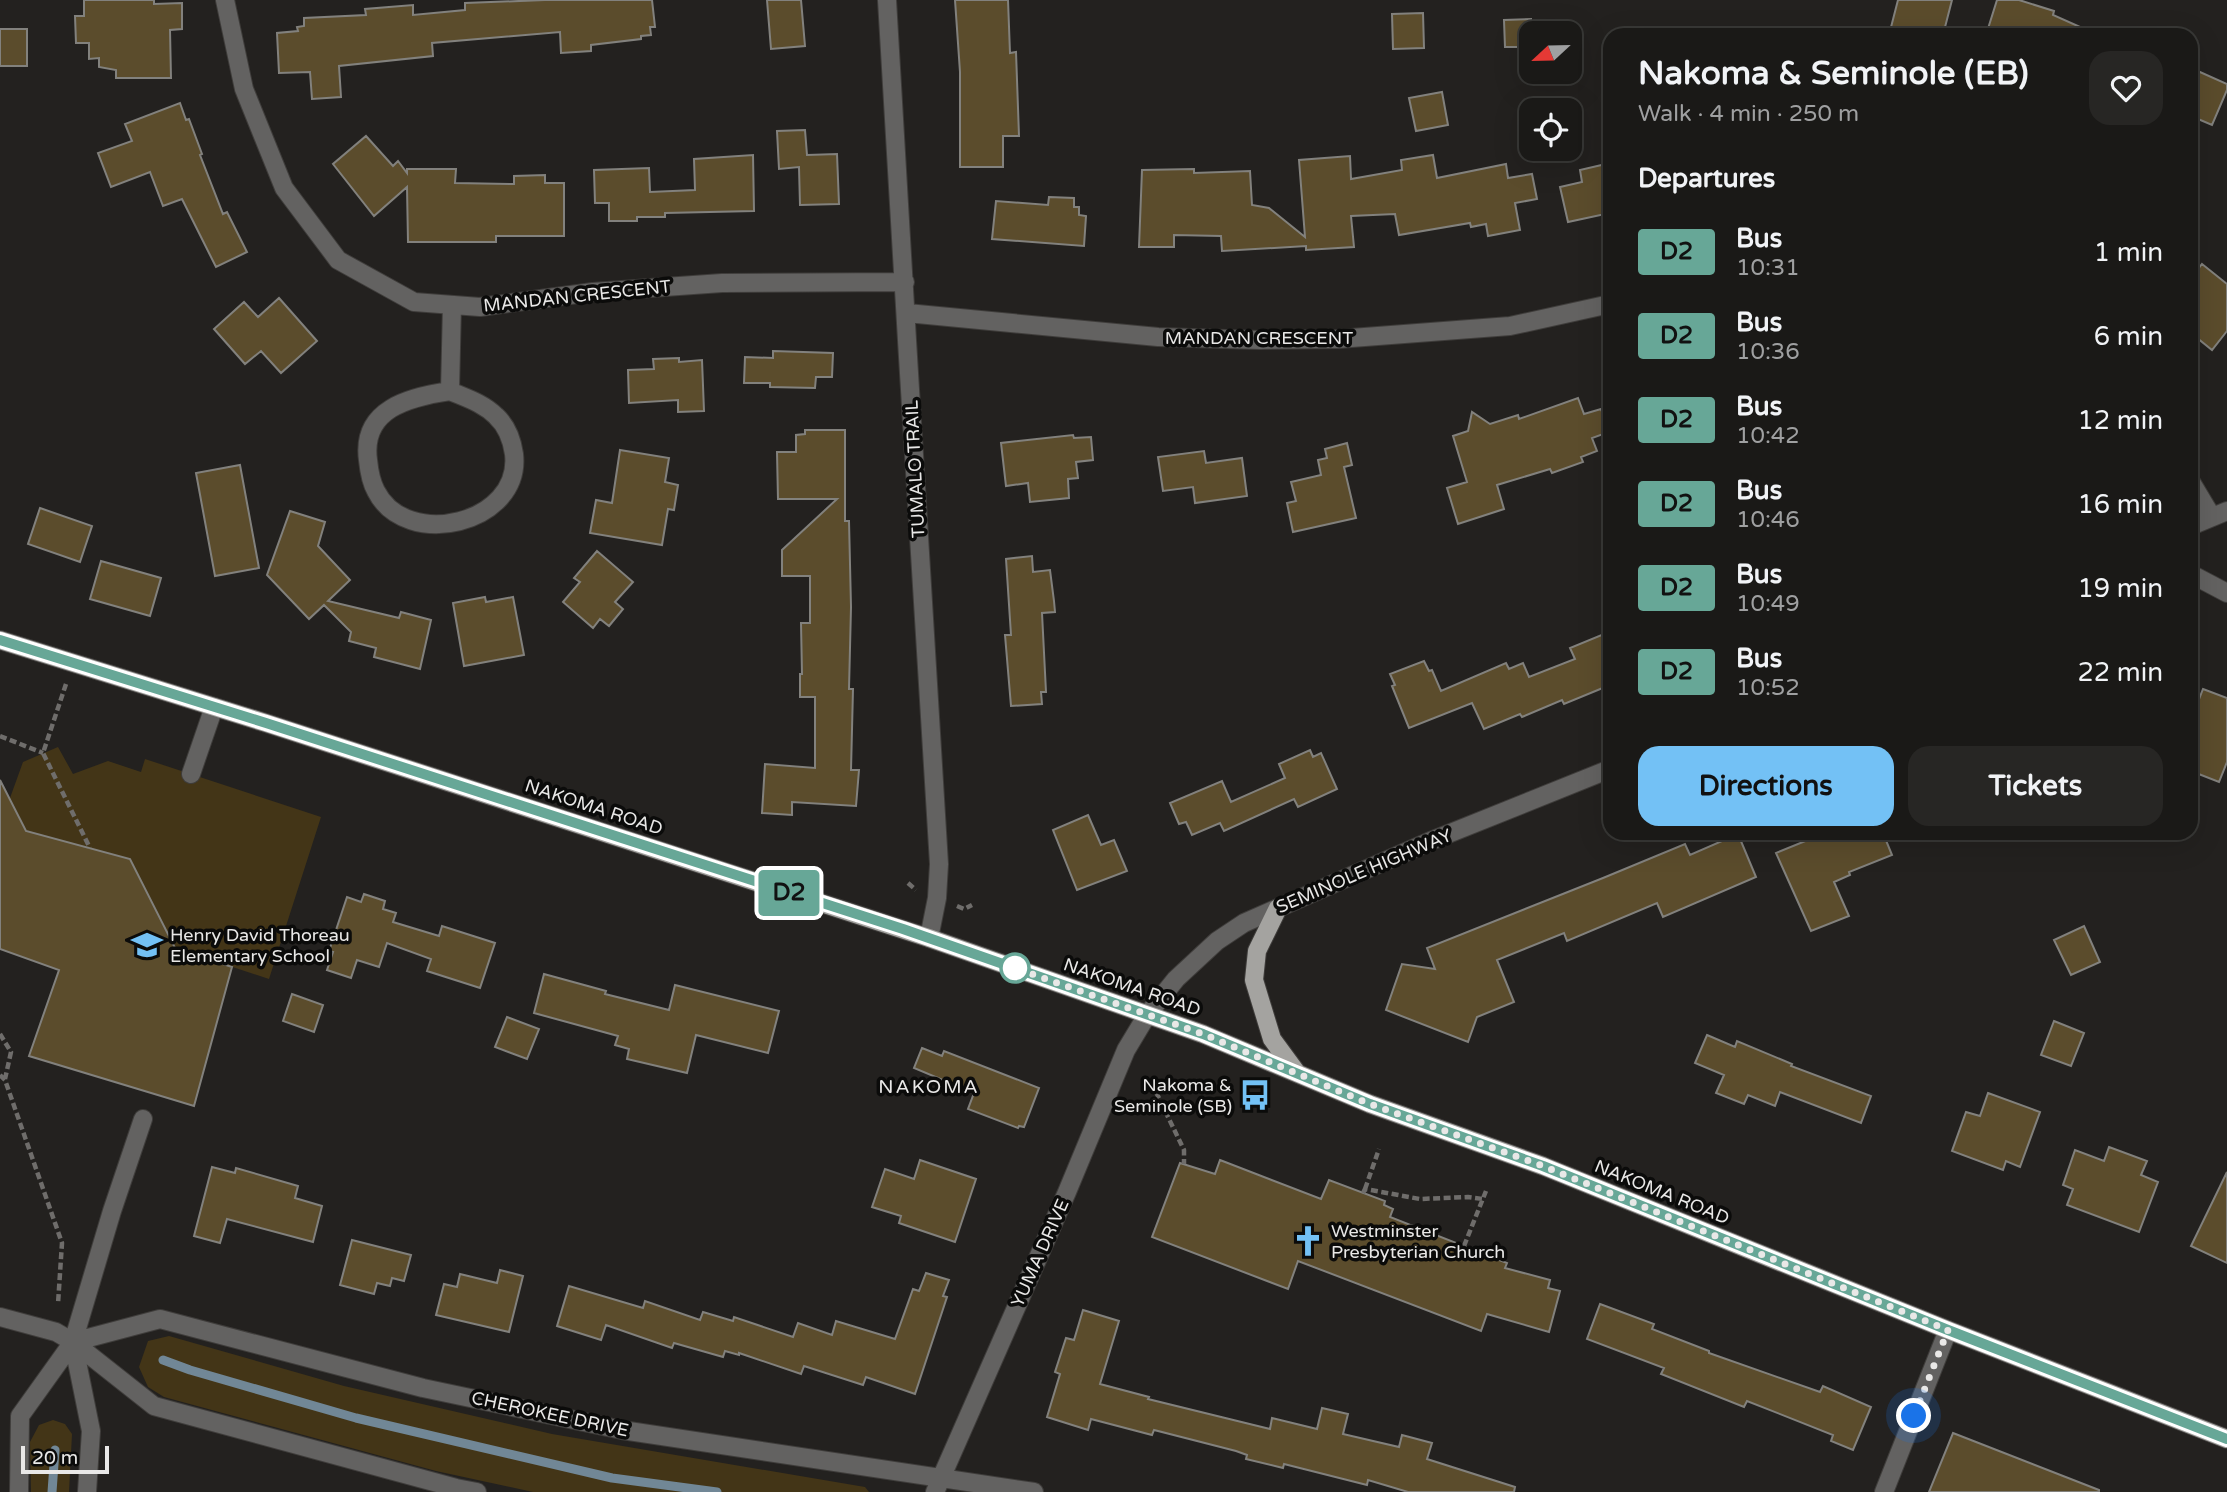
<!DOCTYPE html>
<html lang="en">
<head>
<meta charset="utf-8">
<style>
	body { margin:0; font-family:"Varela Round",sans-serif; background:#272624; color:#f1f3f6; height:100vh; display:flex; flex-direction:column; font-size:26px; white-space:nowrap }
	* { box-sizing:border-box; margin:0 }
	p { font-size:23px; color:#9fa0a1 }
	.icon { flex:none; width:38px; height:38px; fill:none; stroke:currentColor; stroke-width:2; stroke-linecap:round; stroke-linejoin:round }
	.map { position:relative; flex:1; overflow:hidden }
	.panel { position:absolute; left:1603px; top:28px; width:595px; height:812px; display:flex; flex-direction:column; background:#1a1917; border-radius:21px; box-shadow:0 7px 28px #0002,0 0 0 2px #383836 }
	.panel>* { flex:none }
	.badge { padding:0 14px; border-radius:5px; font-size:24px; line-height:46px }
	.needle { width:46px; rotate:248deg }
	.tools { position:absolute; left:1519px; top:21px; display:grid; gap:14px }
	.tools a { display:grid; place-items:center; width:63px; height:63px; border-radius:14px; background:#1a1917; box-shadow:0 7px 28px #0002,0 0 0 2px #383836; font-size:35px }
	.scale { position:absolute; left:21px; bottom:18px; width:88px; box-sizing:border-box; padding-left:7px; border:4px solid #e9e8e7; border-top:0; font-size:19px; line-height:24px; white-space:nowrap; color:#e9e8e7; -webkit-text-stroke:5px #0b0b0a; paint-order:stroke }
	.you { position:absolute; width:35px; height:35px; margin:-18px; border:5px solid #fff; border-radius:50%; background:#1a73e8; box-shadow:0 0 0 10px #1a73e833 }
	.map>.badge { position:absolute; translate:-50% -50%; box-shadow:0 0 0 4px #fff }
	h2 { padding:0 35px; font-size:26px; line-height:63px }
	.round { display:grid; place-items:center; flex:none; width:74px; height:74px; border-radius:21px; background:#272624 }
	.summary { display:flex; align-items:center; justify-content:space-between; height:119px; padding:0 35px }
	h1 { font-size:33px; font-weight:700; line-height:52px }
	.primary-button { display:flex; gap:14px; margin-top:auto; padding:14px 35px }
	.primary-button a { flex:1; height:80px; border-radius:21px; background:#73c1f5; color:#111; font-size:28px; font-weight:700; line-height:80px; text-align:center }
	.primary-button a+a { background:#272624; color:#f1f3f6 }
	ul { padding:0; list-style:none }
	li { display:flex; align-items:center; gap:21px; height:84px; padding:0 35px }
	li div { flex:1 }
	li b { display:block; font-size:26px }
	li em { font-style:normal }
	li .badge { min-width:77px; font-weight:700; text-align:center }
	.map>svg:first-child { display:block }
	.green { fill:#433517 }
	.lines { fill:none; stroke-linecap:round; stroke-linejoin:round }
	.stream { stroke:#718796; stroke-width:9 }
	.building { fill:#5b4c2c; stroke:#82817d; stroke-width:2 }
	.minor-casing { stroke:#3f3d3b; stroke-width:20 }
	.major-casing { stroke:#3f3d3b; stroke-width:20 }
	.path { stroke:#6f6d6b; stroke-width:4.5; stroke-dasharray:7 3.5; stroke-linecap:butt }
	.minor { stroke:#636261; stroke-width:18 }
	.major { stroke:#a4a3a0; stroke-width:18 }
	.line-casing { stroke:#fff; stroke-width:16 }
	.line { stroke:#67a797; stroke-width:10 }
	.walk { stroke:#e9e8e7; stroke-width:7; stroke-dasharray:0 12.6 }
	.stop-dot { fill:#fff; stroke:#67a797; stroke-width:3.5 }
	.labels { text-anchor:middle; stroke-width:7; stroke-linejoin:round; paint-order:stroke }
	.street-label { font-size:18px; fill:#e9e8e7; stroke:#0b0b0a }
	.poi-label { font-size:18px; fill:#e9e8e7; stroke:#0b0b0a; text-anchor:start }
	.neighbourhood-label { font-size:19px; letter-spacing:2px; fill:#e9e8e7; stroke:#0b0b0a }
</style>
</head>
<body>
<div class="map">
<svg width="2227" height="1492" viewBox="0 0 2227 1492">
	<rect width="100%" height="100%" fill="#23211f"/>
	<path class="green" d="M58 747 73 774 108 761 141 772 145 759 321 817 269 979 175 948 130 859 26 831 10 798 23 762Z
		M169 1336 344 1386 552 1434 865 1487 869 1492H533L436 1471 164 1397 148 1387 139 1367 148 1341Z
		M53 1420 65 1424 72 1434 69 1492H31L30 1442 39 1425Z"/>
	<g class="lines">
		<path class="stream" d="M163 1360 190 1370 356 1418 612 1478 717 1492
			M52 1492 55 1450"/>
	</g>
	<path class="building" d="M84 0H154V4L182 3V29L170 30 171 78H116V70L99 67V58L89 59V43H76L75 16H84Z
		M545 0H652L655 27H650L651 35 641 36V39L591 45V51L561 53 560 32 432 43 433 56 339 66 341 97 312 99 310 72 279 73 277 33 298 31 297 27 304 26V18L366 15 365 9 413 5V15L465 10V3Z
		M767 0H801L805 46 771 49Z
		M955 0H1008L1010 53 1016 52 1019 136H1003V167H960V72Z
		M1898 0H1952L1943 35H1889Z
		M1997 0H2019L2054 11 2053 15 2098 35H1986Z
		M1423 13 1424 48 1393 49 1392 14Z
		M1531 19V47H1505L1504 20Z
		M0 29H27V66H0Z
		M2191 68 2227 84V90L2212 125 2191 116Z
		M1442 92 1448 125 1416 131 1409 98Z
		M180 103 186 120 189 119 202 154 200 155 223 214 227 212 247 252 216 267 182 199 163 206 150 172 111 187 98 153 132 141 125 124Z
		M805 130 807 155 837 154 839 204 800 205 799 167 779 169 777 131Z
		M366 136 393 166 398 161 407 173V169H456L455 183 514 184V176L545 175V183H564V236H496V242H408L407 187 374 216 333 164Z
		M753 155 754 211 665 213V217H637V221H609V203H595L594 170 649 168 650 192 695 190 694 159Z
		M1433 155 1437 178 1506 164 1508 178 1532 174 1537 199 1515 203 1520 230 1488 236 1486 224 1471 227 1470 223 1399 235 1395 214 1351 216 1354 247 1306 250V246L1222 251 1221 236 1174 235V247H1139L1142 170 1194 169V173L1250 171 1252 205 1269 208 1305 237 1299 160 1350 156 1351 179 1402 170 1401 160Z
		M1610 163V213L1568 222 1560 187 1582 182 1580 170Z
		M1049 197 1074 198V207H1079V215L1086 216 1084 246 992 239 996 201 1048 205Z
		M2202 264 2227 284V331L2212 350 2191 333V278Z
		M279 298 317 341 281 373 261 351 245 364 214 329 244 302 258 317Z
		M773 351 833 353 832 377H816L815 388 770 387V383H744L745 357 773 358Z
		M679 358V362L702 360 704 411 678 412V400L629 403 628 370 654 369 653 359Z
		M1578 398 1584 414 1601 409 1609 432 1592 438 1597 451 1581 457 1583 462 1552 473 1550 469 1497 485 1504 509 1458 524 1447 488 1467 482 1453 436 1468 431 1472 412 1490 424 1518 415 1519 419Z
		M805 430H845V521H849L851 607 849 689H853L851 770H859L856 806 792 802V815L762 813 765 764 815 768V697H800V674H802L801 623H810V576H782V550L837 499H778L777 452H796V435L805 434Z
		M1073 435 1074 438 1091 437 1093 460 1076 462 1078 478 1068 479 1069 498 1030 502 1028 483 1006 486 1001 443Z
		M1347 443 1352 465 1344 467 1356 518 1293 532 1287 503 1296 501 1291 482 1321 475 1318 460 1327 458 1325 449Z
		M620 450 669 458 665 482 678 485 674 510 668 509 662 545 590 533 596 500 612 503Z
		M1204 451 1206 463 1242 458 1247 496 1195 503 1193 487 1163 491 1158 457Z
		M240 465 259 568 215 576 196 473Z
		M40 508 92 526 80 562 28 544Z
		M290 511 325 522 318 546 350 580 328 601 399 618 401 612 431 620 420 669 374 657 376 648 349 641 351 632 324 605 309 619 267 575Z
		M597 551 633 582 615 602 623 609 609 626 600 619 593 628 563 602 580 582 574 578Z
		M1032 556 1033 572 1050 570 1054 601 1055 612 1042 613 1046 692H1041L1042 704 1011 706 1005 635H1011L1006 559Z
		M101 561 161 578 150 616 90 599Z
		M485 597 486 602 513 597 524 655 464 666 453 603Z
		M1604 634 1610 648V685L1564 704 1562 700 1522 717 1520 714 1484 729 1472 703 1409 728 1392 686 1395 685 1390 674 1424 661 1429 671 1432 670 1441 691 1506 663 1509 669 1523 663 1529 677 1575 659 1570 648Z
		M2203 689 2227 698V762L2219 782 2191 771V720Z
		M1310 750 1313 757 1321 753 1337 789 1298 807 1294 799 1224 831 1220 823 1192 835 1186 822 1179 824 1170 803 1222 781 1231 802 1285 778 1279 764Z
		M0 780 26 831 130 859 175 948 232 967 194 1106 29 1056 59 970 0 949Z
		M1088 815 1101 845 1114 840 1127 871 1077 890 1053 830Z
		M1825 833H1883L1892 855 1849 872 1850 875 1834 882 1849 916 1811 931 1776 853Z
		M1738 834 1756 877 1663 917 1657 903 1567 941 1564 933 1497 960 1514 1002 1477 1017 1468 1042 1386 1010 1402 964 1435 969 1427 948 1603 878 1685 844 1690 855Z
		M364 894 385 901 383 909 396 913 393 922 439 936 442 926 495 943 480 988 427 971 431 959 387 943 379 967 357 960 351 978 327 970 333 952 329 951 347 897 361 902Z
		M2084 926 2100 962 2071 975 2054 940Z
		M544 974 606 991 605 994 669 1010 675 985 779 1011 768 1053 696 1035 687 1073 627 1059 629 1049 615 1045 618 1036 534 1013Z
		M292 994 323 1005 314 1032 283 1021Z
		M507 1017 539 1029 527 1059 495 1047Z
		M2054 1021 2084 1033 2071 1066 2041 1055Z
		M1707 1035 1735 1047 1737 1041 1792 1064 1791 1066 1871 1096 1861 1123 1780 1092 1775 1106 1748 1095 1744 1104 1716 1093 1724 1075 1695 1063Z
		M922 1048 942 1056 944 1051 1039 1088 1024 1127 1019 1126 1018 1128 968 1109 974 1093 914 1068Z
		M1988 1093 2040 1112 2020 1167 2006 1161 2003 1170 1952 1151 1966 1112 1980 1116Z
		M2109 1147 2147 1161 2141 1175 2158 1182 2139 1232 2067 1205 2073 1189 2063 1185 2075 1150 2104 1161Z
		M920 1160 976 1179 955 1242 899 1223 901 1216 872 1207 885 1169 914 1179Z
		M1220 1160 1321 1199 1329 1180 1385 1201 1384 1205 1393 1209 1390 1217 1507 1263 1505 1268 1550 1280 1548 1288 1560 1291 1549 1332 1487 1314 1481 1331 1298 1261 1288 1289 1152 1237 1180 1163 1215 1174Z
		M212 1167 235 1173 236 1168 298 1186 295 1198 322 1206 313 1242 227 1219 220 1243 194 1236Z
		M2227 1172V1263L2191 1246Z
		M352 1240 411 1255 404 1281 392 1278 390 1286 377 1283 374 1294 340 1285Z
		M500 1270 523 1276 509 1332 436 1315 444 1284 457 1287 460 1274 497 1283Z
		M926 1273 949 1280 943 1296 947 1297 915 1394 866 1377 863 1385 804 1366 801 1374 739 1353V1355L725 1351 723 1357 674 1343 672 1348 606 1325 601 1340 557 1326 569 1286 643 1308 645 1301 700 1320 703 1312 733 1321 734 1317 793 1337 798 1323 832 1335 836 1321 895 1339 913 1289 919 1291Z
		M1600 1304 1654 1324 1652 1329 1709 1351V1353L1820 1392 1823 1386 1871 1407 1853 1450 1831 1441 1833 1435 1747 1401 1744 1407 1661 1374 1664 1368 1587 1339Z
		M1083 1310 1119 1321 1100 1384 1149 1397 1148 1399 1270 1429 1272 1418 1317 1429 1322 1408 1348 1414 1343 1434 1399 1447 1402 1435 1432 1443 1427 1459 1515 1487 1514 1492H1408L1368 1480 1367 1485 1284 1464 1283 1468 1246 1459 1247 1455 1236 1451 1154 1430 1152 1435 1091 1419 1088 1430 1047 1417 1060 1374 1055 1372 1066 1338 1074 1340Z
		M1953 1433 2099 1490V1492H1929Z"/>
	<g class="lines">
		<defs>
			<path id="minor" d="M225 0 244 89 284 188 338 260 414 302 480 307 593 292 722 283 905 282
				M887 0C905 288 919 576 939 864L937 898 929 938
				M907 313 1158 337 1260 340 1338 339 1510 326 1610 304
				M450 391C466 398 483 403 496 416 507 426 512 440 514 454 522 524 406 551 376 491 371 482 369 470 368 460 361 409 409 397 450 391Z
				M450 391 452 305
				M2191 482 2212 517
				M2191 526 2227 511
				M2191 574 2227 593
				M191 774 214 707
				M0 1317 56 1332 73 1342 154 1406 456 1488 477 1492
				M73 1342 160 1319 423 1388 622 1430 1034 1492
				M73 1342 91 1431 87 1492
				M19 1492 20 1416 73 1342 112 1211 143 1119
				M935 1492 1067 1192 1126 1050 1147 1015 1176 979 1217 941 1244 923 1433 840 1610 769
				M1884 1492 1948 1330"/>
			<path id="major" d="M0 640 266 723 929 938 1203 1034 1370 1104 1543 1166 1948 1330 2227 1439
				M1278 908 1257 951 1254 980 1272 1039 1297 1073"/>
		</defs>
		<use href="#minor" class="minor-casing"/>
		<use href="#major" class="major-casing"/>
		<path class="path" d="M66 684 43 753 90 848
			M0 736 43 753
			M908 883 916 890
			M957 906 964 909 972 905
			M0 1034 11 1052 5 1079
			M0 1075 5 1080 62 1243 58 1304
			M1156 1092 1184 1150V1164
			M1365 1189 1379 1149
			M1363 1193 1365 1189 1420 1199 1468 1197 1483 1199
			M1464 1246 1486 1191"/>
		<use href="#minor" class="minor"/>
		<use href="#major" class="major"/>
	</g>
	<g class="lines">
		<defs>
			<path id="line" d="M0 640 266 723 903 929 1203 1034 1370 1104 1543 1166 1948 1330 2227 1439"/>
		</defs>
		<use href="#line" class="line-casing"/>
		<use href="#line" class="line"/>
		<path class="walk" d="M1015 968 1006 965 1203 1034 1370 1104 1543 1166 1948 1330 1914 1416"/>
	</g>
	<defs>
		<symbol id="school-bare" viewBox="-9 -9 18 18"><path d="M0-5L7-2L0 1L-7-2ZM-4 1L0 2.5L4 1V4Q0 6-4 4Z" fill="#73c1f5" stroke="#0b0b0a" stroke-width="2.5" paint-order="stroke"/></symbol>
		<symbol id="bus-bare" viewBox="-9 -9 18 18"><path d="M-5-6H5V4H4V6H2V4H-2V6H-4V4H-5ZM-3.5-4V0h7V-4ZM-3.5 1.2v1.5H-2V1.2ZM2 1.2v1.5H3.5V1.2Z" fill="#73c1f5" stroke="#0b0b0a" stroke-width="2.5" paint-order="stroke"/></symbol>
		<symbol id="church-bare" viewBox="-9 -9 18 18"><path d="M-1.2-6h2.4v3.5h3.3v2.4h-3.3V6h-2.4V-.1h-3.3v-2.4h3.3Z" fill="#73c1f5" stroke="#0b0b0a" stroke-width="2.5" paint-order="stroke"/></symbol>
	</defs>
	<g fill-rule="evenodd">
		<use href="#school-bare" x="125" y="923" width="44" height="44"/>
		<use href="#bus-bare" x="1233" y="1073" width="44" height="44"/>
		<use href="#church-bare" x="1286" y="1219" width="44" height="44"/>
	</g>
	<circle class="stop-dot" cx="1015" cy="968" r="14"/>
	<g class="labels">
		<g class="street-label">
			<text transform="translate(577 296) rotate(-6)" y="6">MANDAN CRESCENT</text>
			<text x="1259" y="344">MANDAN CRESCENT</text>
			<text transform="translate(915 469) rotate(-93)" y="6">TUMALO TRAIL</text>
			<text transform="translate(594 807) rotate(18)" y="6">NAKOMA ROAD</text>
			<text transform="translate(1364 871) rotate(-23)" y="6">SEMINOLE HIGHWAY</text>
			<text transform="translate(1132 987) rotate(19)" y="6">NAKOMA ROAD</text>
			<text transform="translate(1662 1192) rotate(22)" y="6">NAKOMA ROAD</text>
			<text transform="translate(1040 1253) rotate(-66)" y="6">YUMA DRIVE</text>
			<text transform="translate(550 1414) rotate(12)" y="6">CHEROKEE DRIVE</text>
		</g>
		<g class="poi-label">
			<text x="170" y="941">Henry David Thoreau<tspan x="170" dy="21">Elementary School</tspan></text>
			<text x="1232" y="1091" text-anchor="end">Nakoma &amp;<tspan x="1232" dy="21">Seminole (SB)</tspan></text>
			<text x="1331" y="1237">Westminster<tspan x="1331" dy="21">Presbyterian Church</tspan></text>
		</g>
		<g class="neighbourhood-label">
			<text x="929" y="1093">NAKOMA</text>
		</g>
	</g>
</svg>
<div class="tools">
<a><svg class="needle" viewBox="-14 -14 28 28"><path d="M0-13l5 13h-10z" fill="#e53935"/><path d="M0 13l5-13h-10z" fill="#9fa0a1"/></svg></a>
<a><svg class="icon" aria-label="locate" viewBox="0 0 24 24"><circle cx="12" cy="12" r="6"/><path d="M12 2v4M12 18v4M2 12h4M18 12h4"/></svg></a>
</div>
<div class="scale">20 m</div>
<div class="you" style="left:1914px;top:1416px"></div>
<b class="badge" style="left:789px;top:893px;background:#67a797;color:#111">D2</b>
<section class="panel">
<div class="summary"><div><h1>Nakoma &amp; Seminole (EB)</h1><p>Walk · 4 min · 250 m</p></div><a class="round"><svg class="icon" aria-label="heart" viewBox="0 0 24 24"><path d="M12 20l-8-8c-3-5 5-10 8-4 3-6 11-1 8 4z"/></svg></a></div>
<h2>Departures</h2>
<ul>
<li><span class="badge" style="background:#67a797;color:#111">D2</span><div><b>Bus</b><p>10:31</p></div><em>1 min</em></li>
<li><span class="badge" style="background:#67a797;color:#111">D2</span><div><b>Bus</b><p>10:36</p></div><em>6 min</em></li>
<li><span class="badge" style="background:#67a797;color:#111">D2</span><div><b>Bus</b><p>10:42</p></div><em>12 min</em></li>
<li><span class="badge" style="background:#67a797;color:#111">D2</span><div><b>Bus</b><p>10:46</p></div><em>16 min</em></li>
<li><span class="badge" style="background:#67a797;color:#111">D2</span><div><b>Bus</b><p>10:49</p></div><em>19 min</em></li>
<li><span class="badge" style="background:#67a797;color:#111">D2</span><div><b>Bus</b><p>10:52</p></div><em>22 min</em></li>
</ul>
<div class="primary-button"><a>Directions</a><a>Tickets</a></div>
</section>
</div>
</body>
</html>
